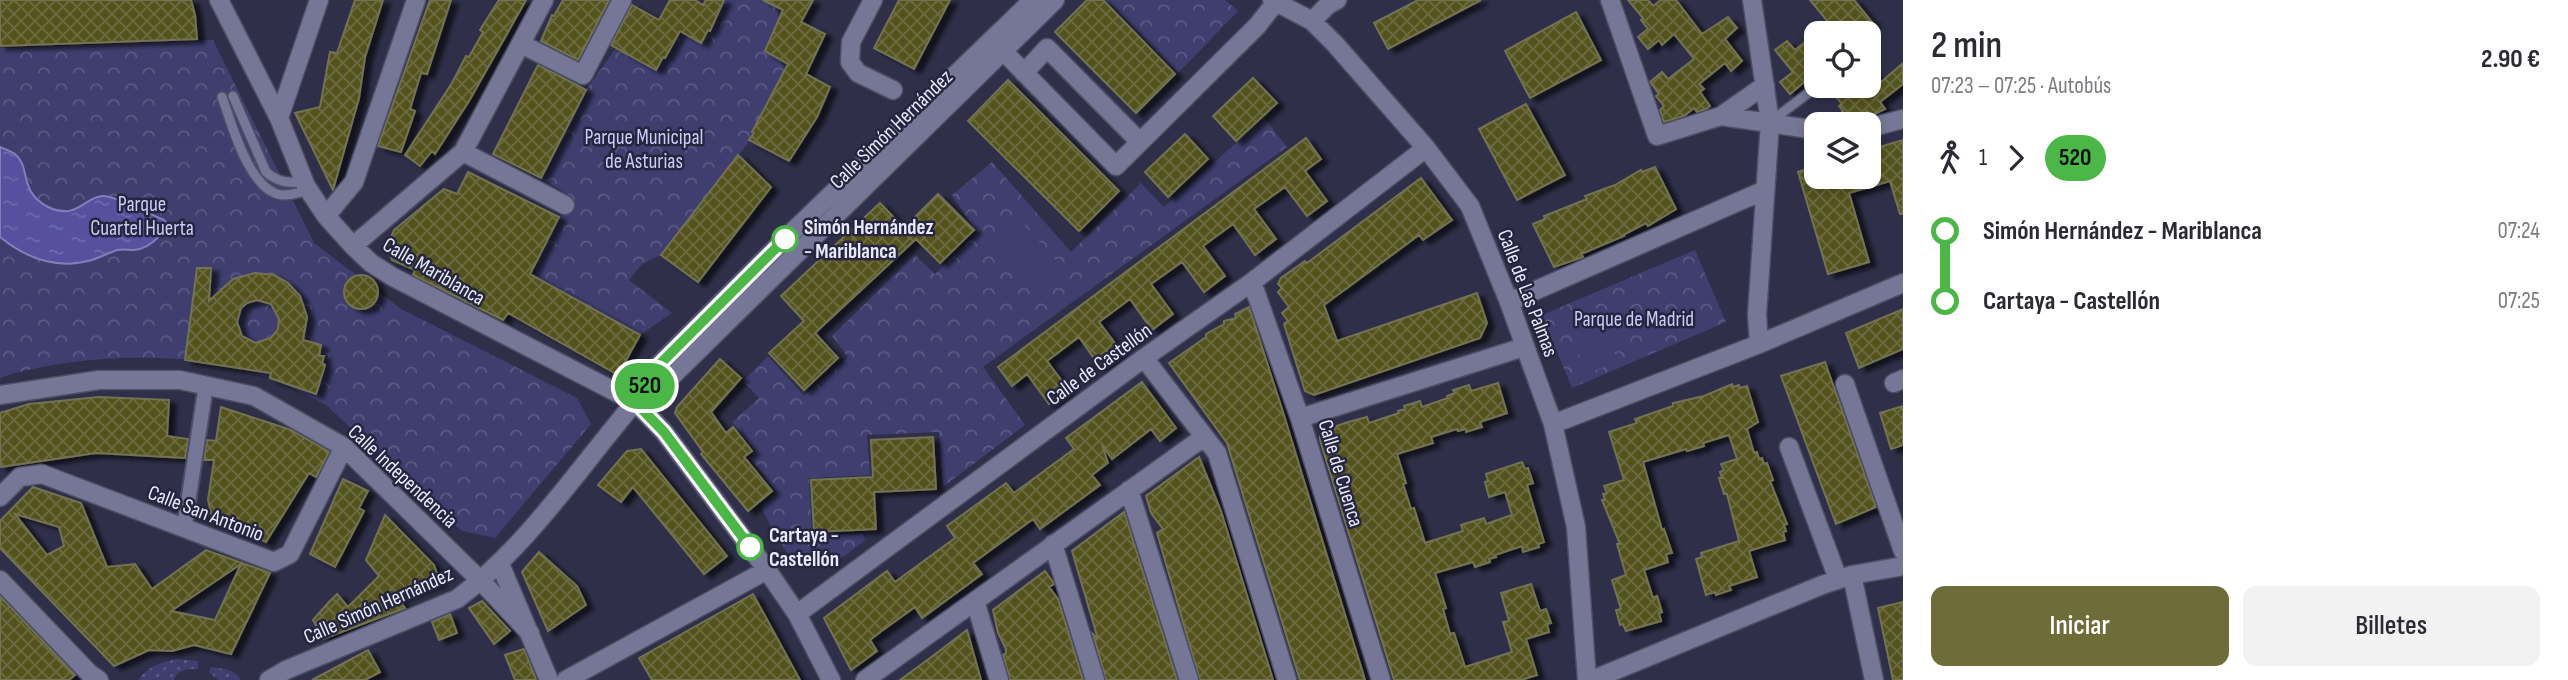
<!DOCTYPE html>
<html lang="es">
<head>
<meta charset="utf-8">
<style>
	body { margin:0; font-family:"Sofia Sans Condensed",sans-serif; background:#f2f2f3; color:#2b2b33; height:100vh; display:flex; flex-direction:column; font-size:26px; white-space:nowrap }
	* { box-sizing:border-box; margin:0 }
	p { font-size:23px; color:#7c7c81 }
	.icon { flex:none; width:38px; height:38px; fill:none; stroke:currentColor; stroke-width:2; stroke-linecap:round; stroke-linejoin:round }
	.map { position:relative; flex:1; overflow:hidden }
	.drawer { display:flex; flex-direction:column; background:#fff; width:665px }
	.drawer>* { flex:none }
	.badge { padding:0 14px; border-radius:23px; font-size:24px; line-height:46px }
	.controls { position:absolute; left:1804px; top:21px; display:grid; gap:14px }
	.controls a { display:grid; place-items:center; width:77px; height:77px; border-radius:14px; background:#fff; box-shadow:0 4px 10px #0003; font-size:35px }
	.map>.badge { position:absolute; translate:-50% -50%; box-shadow:0 0 0 4px #fff }
	.legs { display:flex; align-items:center; gap:10px; height:77px; padding:0 28px; font-size:23px }
	.legs p { margin-inline-start:auto }
	.summary { display:flex; align-items:center; justify-content:space-between; height:119px; padding:0 28px }
	h1 { font-size:38px; font-weight:600; line-height:52px }
	.primary-button { display:flex; gap:14px; margin-top:auto; padding:14px 28px }
	.primary-button a { flex:1; height:80px; border-radius:14px; background:#6e6d39; color:#fff; font-size:28px; font-weight:600; line-height:80px; text-align:center }
	.primary-button a+a { background:#f2f2f3; color:#2b2b33 }
	ul { padding:0 28px; list-style:none }
	li { display:flex; align-items:center; gap:24px; height:70px; font-size:26px }
	li i { display:grid; place-items:center; width:10px; height:100%; margin:0 9px; background:currentColor }
	li i::after { content:''; width:18px; height:18px; margin:-9px; border:5px solid; border-radius:50%; background:#fff }
	li p { margin-inline-start:auto }
	li:first-child i { background:linear-gradient(#0000 50%,currentColor 0) }
	li:last-child i { background:linear-gradient(currentColor 50%,#0000 0) }
	main { display:flex; flex:1; min-height:0 }
	.map>svg:first-child { display:block }
	.grass { fill:url(#grass-dots) }
	.forest { fill:url(#forest-crowns) }
	.pitch { fill:#3f3e6f }
	.water { fill:url(#water-ripples); stroke:#817fba; stroke-width:2 }
	.building { fill:url(#building-cross-hatch); stroke:#727353; stroke-width:2; fill-rule:evenodd; filter:url(#shadow) }
	.lines { fill:none; stroke-linecap:round; stroke-linejoin:round }
	.service-casing { stroke:#4d4e64; stroke-width:12 }
	.pedestrian-casing { stroke:#4d4e64; stroke-width:18 }
	.minor-casing { stroke:#4d4e64; stroke-width:21 }
	.tertiary-casing { stroke:#4d4e64; stroke-width:21 }
	.service { stroke:#767796; stroke-width:9 }
	.pedestrian { stroke:#767796; stroke-width:14 }
	.minor { stroke:#767796; stroke-width:18 }
	.tertiary { stroke:#767796; stroke-width:18 }
	.line-1-casing { stroke:#fff; stroke-width:16 }
	.line-1 { stroke:#4ab747; stroke-width:10 }
	.stop-1-dot { fill:#fff; stroke:#4ab747; stroke-width:3.5 }
	.labels { text-anchor:middle; stroke-width:5; stroke-linejoin:round; paint-order:stroke }
	.street-label { font-size:21px; fill:#e8e9fa; stroke:#25253f }
	.park-label { font-size:21px; fill:#cbcdf9; stroke:#25253f }
	.stop-label { font-size:21px; font-weight:bold; fill:#e8e9fa; stroke:#25253f; text-anchor:start }
</style>
</head>
<body>
<main>
<div class="map">
<svg width="1903" height="680" viewBox="0 0 1903 680">
	<defs>
		<pattern id="grass-dots" width="8" height="8" patternUnits="userSpaceOnUse" patternTransform="scale(1.75)"><rect width="8" height="8" fill="#3f3e6f"/><path d="M2 2h.1M6 6h.1" fill="none" stroke="#5b5a84" stroke-width="1.8" stroke-linecap="round"/></pattern>
		<pattern id="forest-crowns" width="20" height="18" patternUnits="userSpaceOnUse" patternTransform="scale(1.75)"><rect width="20" height="18" fill="#3f3e6f"/><path d="M2 6a3 3 0 1 1 6 0M12 15a3 3 0 1 1 6 0" fill="none" stroke="#5b5a84"/></pattern>
		<pattern id="water-ripples" width="26" height="14" patternUnits="userSpaceOnUse" patternTransform="scale(1.75)"><rect width="26" height="14" fill="#55519f"/><path d="M2 4q2-2 4 0t4 0M15 11q2-2 4 0t4 0" fill="none" stroke="#6d6aad"/></pattern>
		<pattern id="building-cross-hatch" width="8" height="8" patternUnits="userSpaceOnUse" patternTransform="scale(1.75)"><rect width="8" height="8" fill="#54531f"/><path d="M0 0l8 8M0 8l8-8" fill="none" stroke="#6d6c40"/></pattern>
		<filter id="shadow"><feDropShadow dx="7" dy="4" stdDeviation="2" flood-color="#0009"/></filter>
	</defs>
	<rect width="100%" height="100%" fill="#2f2f49"/>
	<path class="grass" d="M176 659 198 661V669C187 669 178 669 174 680H138C148 666 160 663 176 659Z
		M211 667C223 669 235 669 241 680H218L209 672Z"/>
	<path class="forest" d="M717 0H763L775 6 779 18 765 51 779 59 785 70 752 131 753 133 750 140 661 255 642 264 629 280 672 313 640 335 534 276 538 259 571 196 541 178 586 90 616 48 666 58 678 29 710 30 717 18 715 17Z
		M1106 0H1225L1238 11 1178 73Z
		M213 40 314 243 401 309 577 398 591 424 495 538 462 531 326 405C300 391 271 377 243 369 175 351 66 355 0 378V48Z
		M1264 118 1287 147 983 367 1025 425 943 487 939 432 867 435 870 475 809 478 812 535 863 534 865 540C854 549 842 559 828 565 792 580 774 531 761 507L777 492 749 457 756 451 732 422 759 398 743 381 768 356 804 396 848 357 832 336 915 255 935 274 977 233 952 195 992 162 1071 252 1141 183 1164 207Z
		M1695 250 1726 322 1572 388 1542 315Z"/>
	<path class="pitch" d="M1014 214 1063 268 1034 295 985 242Z
		M1593 301 1618 361 1587 374 1562 314Z"/>
	<path class="water" d="M0 147C5 149 11 151 15 154 31 166 18 192 48 207 77 221 85 196 103 196 116 196 151 215 164 220L167 224C162 237 147 249 134 250 128 250 123 249 117 250 109 253 100 257 92 260 57 270 27 259 0 237Z"/>
	<path class="building" d="M0 0H191L195 15 197 39 0 46Z
		M355 0H383L365 57 359 98 333 190 295 113 320 107 330 52 337 53Z
		M430 0H451L427 74 421 73 410 109 415 111 401 152 378 146Z
		M499 0H526L469 101 435 154 432 151 420 166 405 155 452 83 466 56 469 57 483 32 480 30Z
		M563 0H609L578 60 541 41 552 15 554 16Z
		M670 0H695L703 5 706 0H724L710 31 708 30 701 43 680 31 665 58 663 57 656 70 611 45 632 5 659 20Z
		M763 0H813L801 22 825 34 806 74 830 87 817 117 789 161 749 140 754 133 752 132 788 64 765 51 783 10Z
		M899 0H950L914 69 874 48Z
		M1087 0H1103L1175 74 1136 113 1055 32Z
		M1418 0H1481L1388 49 1374 23Z
		M1628 0H1648L1653 6 1661 0H1676L1702 34 1728 17 1737 28 1725 39 1742 61 1731 71 1725 63 1699 84 1704 89 1700 92 1710 106 1706 109 1697 112 1694 108 1684 116 1664 122 1660 110 1664 106 1656 96 1659 94 1650 82 1662 72 1668 79 1694 59 1674 34 1662 45 1659 40 1648 49 1638 37 1648 29 1641 20 1643 18Z
		M1810 0H1854L1873 23 1861 33 1855 26 1850 30 1848 27 1840 33H1816V72L1790 94 1780 82 1793 72 1775 50 1787 41 1795 50 1829 23Z
		M1576 12 1601 60 1530 98 1505 51Z
		M1903 63V84L1880 102 1885 109 1871 116 1867 111 1851 124H1842L1836 117 1843 111 1839 106 1842 104 1827 86H1869V69L1881 82Z
		M538 65 586 90 541 178 493 154Z
		M1253 78 1277 103 1236 141 1213 116Z
		M1008 80 1119 191 1079 231 968 121Z
		M1526 104 1565 175 1517 200 1479 129Z
		M1185 134 1208 159 1168 197 1145 172Z
		M1306 138 1321 159 1305 171 1327 201 1307 216 1285 187 1254 209 1276 239 1255 255 1233 224 1203 246 1225 276 1204 292 1182 262 1151 284 1173 314 1152 330 1130 299 1099 322 1121 351 1100 367 1079 337 1047 361 1068 389 1049 404 1027 374 1012 386 998 367Z
		M1903 140V214H1900L1890 181 1849 193 1869 262 1828 274 1798 172 1816 166V177H1869V150Z
		M738 155 771 187 698 282 661 255Z
		M1655 167 1676 209 1648 226 1646 223 1623 235 1624 236 1581 254 1583 257 1554 267 1533 224 1545 219 1544 216 1587 199 1585 196 1615 185 1641 170 1642 172Z
		M468 172 559 217 530 274 640 335 618 375 508 313 503 320 413 275 415 270 392 260 387 246 394 230 444 189 457 194Z
		M1421 178 1452 220 1423 240 1419 235 1324 305 1337 341 1477 293 1487 323 1480 338 1314 395 1305 391 1284 324 1288 321 1282 313 1289 307 1278 292 1282 288 1278 284 1281 278 1305 261 1307 263Z
		M938 194 974 230 940 263 916 239 815 333 838 358 804 390 769 353 804 321 781 296 880 203 904 228Z
		M197 268H211L209 301 233 279 255 273 274 275 288 283 300 296 307 317 303 340 321 345 319 356H324L322 363 325 365 316 394 270 378 271 373 185 360ZM257 300 271 304 279 319 278 329 271 338 255 343 242 336 237 322 241 308 247 303Z
		M344 292a17 17 0 1 1 34 0a17 17 0 1 1-34 0Z
		M1249 307 1282 409 1365 680H1300L1227 443 1169 363 1206 337V334L1224 324V321L1236 318 1235 314Z
		M1903 309V349L1859 368 1846 333Z
		M720 359 741 378 711 412 726 433 733 427 752 451 744 457 772 491 748 511 701 454 703 452 675 413 677 407Z
		M1825 362 1876 507 1836 524 1781 376Z
		M1142 382 1176 428 1160 441 1151 429 1112 459 1102 445 1108 463 1092 475 1100 485 1040 529 1033 519 973 563 982 574 922 618 915 607 883 630 870 640 877 651 851 670 824 618 887 571 895 582 955 538 947 526 1006 483 1014 493 1074 449 1066 438Z
		M1498 383 1507 413 1480 422 1482 427 1466 432V429L1458 431 1457 429 1431 437 1433 443 1397 454 1406 483 1403 484 1411 509 1414 508 1425 543 1463 531 1461 525 1484 518 1486 524 1512 515 1505 492 1489 497 1485 482 1488 481 1486 474 1522 462 1525 469 1528 468 1533 483 1527 485 1544 542 1538 544 1539 547 1523 552 1522 546 1495 555 1496 557 1489 559 1490 562 1475 567 1473 562 1435 573 1446 608 1443 609 1450 634 1454 633 1465 667 1512 652 1503 622 1509 621 1501 593 1531 584 1540 611 1546 609 1551 623 1547 624 1549 632 1526 639 1537 675 1521 680H1394L1320 440V436L1325 430 1348 422 1367 417 1369 423 1399 413 1398 411 1405 409 1404 406 1420 401 1422 407 1448 398 1447 396 1455 393 1453 390 1469 385 1471 391Z
		M1732 384 1733 387 1739 385 1740 388 1747 386 1758 422 1747 429 1754 453 1757 452 1759 459 1762 458 1764 464 1767 463 1773 480 1770 481 1787 524 1784 525 1786 531 1783 532 1785 540 1749 551 1757 577 1729 586 1731 590 1716 595 1715 592 1706 595 1696 559 1702 557 1701 553 1739 541 1727 494H1724L1719 478H1722L1720 472 1724 470 1721 464 1737 459 1729 435 1703 443 1704 446 1687 451 1686 449 1643 462 1662 530 1664 529 1672 553 1666 554 1668 562 1644 570 1653 598 1657 596 1662 612 1659 613 1661 621 1626 631 1623 624 1620 625 1616 610 1621 609 1612 580 1626 575 1617 544H1620L1602 500H1605L1603 494 1607 493 1604 486 1624 480 1609 432 1637 423 1635 419 1673 406V403L1704 396Z
		M99 397 169 400 167 436 188 439 185 458 96 453 0 467V413L29 404Z
		M1903 406V445L1891 449 1880 413Z
		M221 407 291 430 329 452 316 477 309 473 266 542 212 517 208 500 214 460H204L207 440 216 441Z
		M933 437 936 489 874 492 876 529 814 532 811 480 873 477 871 440Z
		M641 449 727 556 704 574 633 487 621 502 598 485 627 451Z
		M1199 457 1221 511 1273 680H1200L1157 533 1163 529 1151 513 1146 496Z
		M343 479 368 491 359 508 364 511 335 567 310 554Z
		M33 487 81 503 107 567 135 564 152 589 206 550 270 573 231 654 194 645 172 651 149 650 114 666 0 548V521ZM15 514 59 527 64 546 47 555ZM241 564 215 620 171 611 198 593Z
		M1124 512 1177 680H1106L1093 634 1098 639 1072 551Z
		M385 515 434 565 440 582 397 598 405 608 323 639 313 620 329 602 337 594 348 607 379 576 366 560Z
		M539 552 577 586 586 605 548 631 522 572Z
		M1045 571 1053 582 1054 584 1049 587 1058 599 1083 680H1010L1003 655 1006 653V649L998 633 993 610Z
		M753 594 800 680H652L639 658Z
		M0 596 75 675 69 680H0Z
		M482 601 510 631 494 644 469 608Z
		M1903 602V680H1893L1878 608Z
		M450 614 457 633 439 640 432 622Z
		M967 630 981 680H900L930 658Z
		M524 649 535 677 536 680H515L505 655Z
		M368 650 380 672 365 680H312Z"/>
	<g class="lines">
		<defs>
			<path id="service" d="M233 96 266 172C278 182 288 184 305 181
				M222 97C232 124 249 192 283 195 292 195 301 192 310 190
				M1770 122 1811 91"/>
			<path id="pedestrian" d="M184 529 206 385"/>
			<path id="minor" d="M219 0 279 118 306 186 326 216 353 246 371 263 393 277 635 402 664 432 767 570 797 614 831 680
				M873 0 851 42 850 62 858 73 893 90
				M1272 0 1312 21 1335 44 1426 148 1470 206 1509 302 1553 424 1576 527 1587 680
				M1610 0 1657 136 1721 116 1816 130
				M1752 0 1770 122 1757 315 1759 344
				M1312 21 1328 5 1337 0
				M521 44 583 75 622 0
				M1003 51 1116 166 1257 26 1276 2
				M1024 73 1047 48 1140 142
				M1721 116 1765 85
				M279 118 319 0
				M1869 128 1903 119
				M463 152 565 205
				M326 216 354 182 416 0
				M353 246 463 152 544 0
				M1252 282 1300 418 1381 680
				M1509 302 1765 190
				M1144 358 1217 453 1287 680
				M1894 383 1903 379
				M1845 384 1903 551
				M0 395 99 380H180L254 396 344 447 481 581 530 633
				M1300 418 1524 347
				M1553 424 1759 344 1903 283
				M1789 447 1838 579
				M1129 490 1189 680
				M0 497 20 477 42 474 274 562 290 554 344 447
				M1053 544 1095 680
				M500 564 549 680
				M1852 575 1874 680
				M0 580 89 673 99 680
				M975 601 999 680
				M797 614 1144 358 1252 282 1426 148
				M269 680 286 670 457 599C528 546 578 469 635 402
				M566 680 767 570
				M865 680 1204 437
				M1592 680 1822 585 1852 575 1903 566"/>
			<path id="tertiary" d="M639 396 656 368 786 238 1033 0
				M635 402 668 380 1055 0"/>
		</defs>
		<use href="#service" class="service-casing"/>
		<use href="#pedestrian" class="pedestrian-casing"/>
		<use href="#minor" class="minor-casing"/>
		<use href="#tertiary" class="tertiary-casing"/>
		<use href="#service" class="service"/>
		<use href="#pedestrian" class="pedestrian"/>
		<use href="#minor" class="minor"/>
		<use href="#tertiary" class="tertiary"/>
	</g>
	<g class="lines">
		<defs>
			<path id="line-1" d="M750 547 664 432 635 402 656 368 785 239"/>
		</defs>
		<use href="#line-1" class="line-1-casing"/>
		<use href="#line-1" class="line-1"/>
	</g>
	<g class="stop-1-dot">
		<circle cx="785" cy="239" r="12"/>
		<circle cx="750" cy="547" r="12"/>
	</g>
	<g class="labels">
		<g class="street-label">
			<text transform="translate(891 129) rotate(-44)" y="7">Calle Simón Hernández</text>
			<text transform="translate(434 271) rotate(30)" y="7">Calle Mariblanca</text>
			<text transform="translate(1528 293) rotate(69)" y="7">Calle de Las Palmas</text>
			<text transform="translate(1099 364) rotate(-36)" y="7">Calle de Castellón</text>
			<text transform="translate(1341 473) rotate(73)" y="7">Calle de Cuenca</text>
			<text transform="translate(403 476) rotate(43)" y="7">Calle Independencia</text>
			<text transform="translate(206 513) rotate(21)" y="7">Calle San Antonio</text>
			<text transform="translate(378 605) rotate(-24)" y="7">Calle Simón Hernández</text>
		</g>
		<g class="park-label">
			<text x="644" y="144">Parque Municipal<tspan x="644" dy="24">de Asturias</tspan></text>
			<text x="142" y="211">Parque<tspan x="142" dy="24">Cuartel Huerta</tspan></text>
			<text x="1634" y="326">Parque de Madrid</text>
		</g>
		<g class="stop-label">
			<text x="804" y="234">Simón Hernández<tspan x="804" dy="24">- Mariblanca</tspan></text>
			<text x="769" y="542">Cartaya -<tspan x="769" dy="24">Castellón</tspan></text>
		</g>
	</g>
</svg>
<div class="controls">
<a><svg class="icon" aria-label="locate" viewBox="0 0 24 24"><circle cx="12" cy="12" r="6"/><path d="M12 2v4M12 18v4M2 12h4M18 12h4"/></svg></a>
<a><svg class="icon" aria-label="layers" viewBox="0 0 24 24"><path d="M12 4l9 5-9 5-9-5zM3 14l9 5 9-5"/></svg></a>
</div>
<b class="badge" style="left:645px;top:386px;background:#4ab747;color:#111">520</b>
</div>
<section class="drawer">
<div class="summary"><div><h1>2 min</h1><p>07:23 – 07:25 · Autobús</p></div><b>2.90 €</b></div>
<div class="legs"><svg class="icon" aria-label="walk" viewBox="0 0 24 24"><circle cx="13" cy="4" r="2"/><path d="M13 8l-2 6 4 7M11 14l-3 7M7 12l3-4h3l4 4"/></svg>1<svg class="icon" aria-label="forward" viewBox="0 0 24 24"><path d="M9 5l7 7-7 7"/></svg><b class="badge" style="background:#4ab747;color:#111">520</b></div>
<ul>
<li><i style="color:#4ab747"></i><b>Simón Hernández - Mariblanca</b><p>07:24</p></li>
<li><i style="color:#4ab747"></i><b>Cartaya - Castellón</b><p>07:25</p></li>
</ul>
<div class="primary-button"><a>Iniciar</a><a>Billetes</a></div>
</section>
</main>
</body>
</html>
